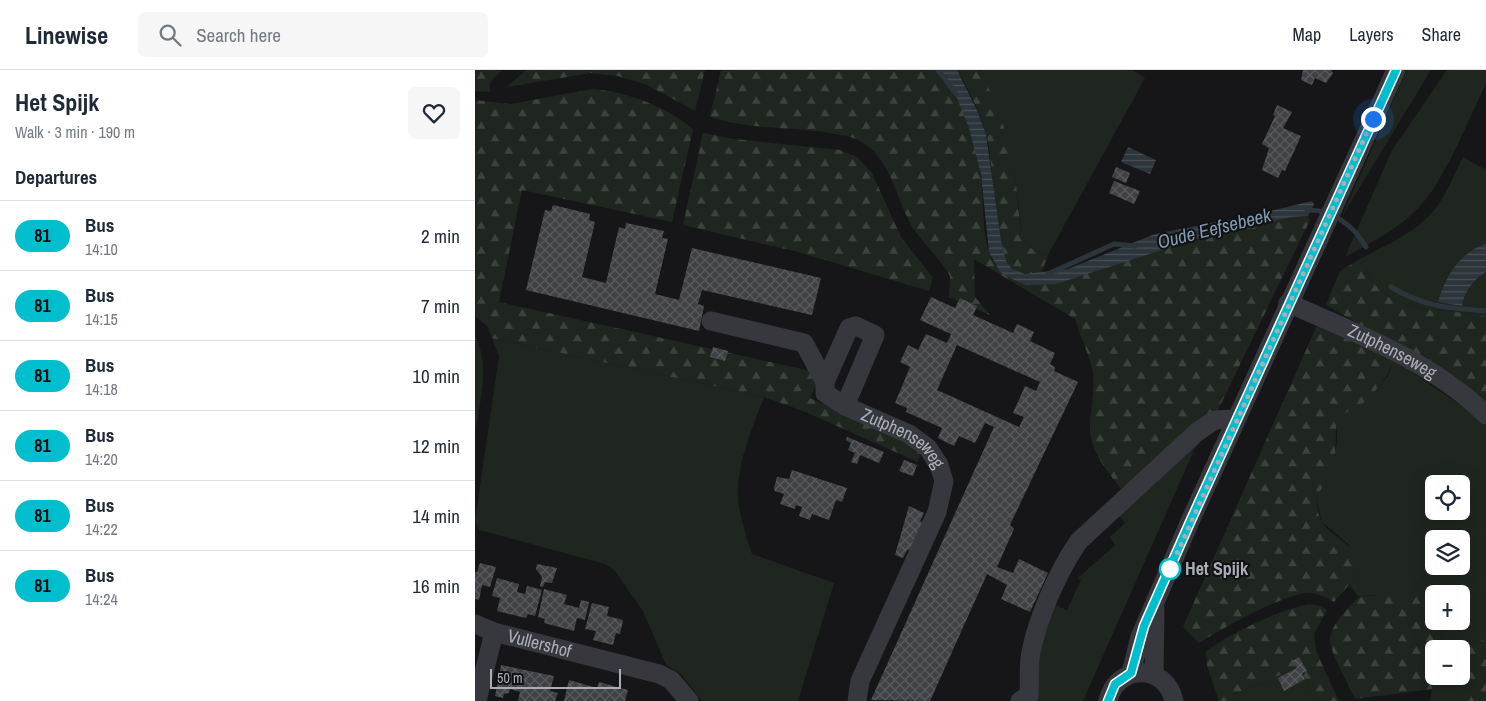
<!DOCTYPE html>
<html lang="en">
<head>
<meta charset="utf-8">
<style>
	body { margin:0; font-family:"Archivo Narrow",sans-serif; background:#f6f6f7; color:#1f2937; height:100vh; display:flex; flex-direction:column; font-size:19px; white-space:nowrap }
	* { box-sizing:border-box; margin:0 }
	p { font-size:16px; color:#747a83 }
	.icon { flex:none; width:28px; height:28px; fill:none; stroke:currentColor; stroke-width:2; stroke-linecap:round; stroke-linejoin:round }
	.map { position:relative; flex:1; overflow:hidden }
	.drawer { display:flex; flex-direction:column; background:#fff; width:475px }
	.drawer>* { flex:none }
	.badge { padding:0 10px; border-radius:16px; font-size:18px; line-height:32px }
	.fabs { position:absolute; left:950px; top:405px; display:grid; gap:10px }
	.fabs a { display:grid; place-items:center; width:45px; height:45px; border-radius:8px; background:#fff; box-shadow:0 5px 20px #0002; font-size:25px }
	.scale { position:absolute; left:15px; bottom:12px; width:131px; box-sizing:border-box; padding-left:5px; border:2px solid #a8adb8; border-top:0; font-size:14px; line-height:18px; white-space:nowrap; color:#a8adb8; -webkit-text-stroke:4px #111113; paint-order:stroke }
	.you { position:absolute; width:25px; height:25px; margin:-12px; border:4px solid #fff; border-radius:50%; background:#1a73e8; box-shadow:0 0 0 8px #1a73e833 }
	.map>.badge { position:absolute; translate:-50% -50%; box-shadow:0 0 0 2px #fff }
	h2 { padding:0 15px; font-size:19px; line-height:45px }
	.round { display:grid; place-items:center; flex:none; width:52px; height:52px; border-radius:8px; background:#f6f6f7 }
	.headline { display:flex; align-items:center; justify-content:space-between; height:85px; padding:0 15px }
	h1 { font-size:24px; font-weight:800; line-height:38px }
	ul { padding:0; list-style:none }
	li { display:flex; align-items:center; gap:15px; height:70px; padding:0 15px; border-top:1px solid #e0e1e3 }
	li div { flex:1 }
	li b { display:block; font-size:19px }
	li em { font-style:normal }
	li .badge { min-width:55px; font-weight:700; text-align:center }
	header { display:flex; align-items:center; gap:30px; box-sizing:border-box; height:70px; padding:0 25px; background:#fff; border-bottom:1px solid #e0e1e3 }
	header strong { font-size:24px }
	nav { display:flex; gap:28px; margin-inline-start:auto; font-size:18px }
	.search { width:350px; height:45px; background:#f6f6f7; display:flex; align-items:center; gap:12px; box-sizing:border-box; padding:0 18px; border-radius:8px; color:#747a83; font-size:19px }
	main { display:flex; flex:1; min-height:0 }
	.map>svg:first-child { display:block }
	.green { fill:#1e261f; fill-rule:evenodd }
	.forest { fill:url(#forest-firs) }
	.water { fill:url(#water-rules) }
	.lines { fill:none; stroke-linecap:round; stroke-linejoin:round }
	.stream { stroke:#2c353c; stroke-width:5 }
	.building { fill:url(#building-cross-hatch); fill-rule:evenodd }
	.minor { stroke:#37383d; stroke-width:19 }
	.line-casing { stroke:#fff; stroke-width:11 }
	.line { stroke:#00becd; stroke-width:8 }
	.walk { stroke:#a8adb8; stroke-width:5; stroke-dasharray:0 9 }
	.stop-dot { fill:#fff; stroke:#00becd; stroke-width:2.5 }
	.labels { text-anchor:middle; stroke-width:4; stroke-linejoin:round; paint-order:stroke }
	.street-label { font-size:18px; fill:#a8adb8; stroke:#111113 }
	.stop-label { font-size:18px; font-weight:bold; fill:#a8adb8; stroke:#111113; text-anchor:start }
	.water-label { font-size:19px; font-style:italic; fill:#7f9bb3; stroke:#111113 }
</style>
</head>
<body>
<header>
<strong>Linewise</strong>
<div class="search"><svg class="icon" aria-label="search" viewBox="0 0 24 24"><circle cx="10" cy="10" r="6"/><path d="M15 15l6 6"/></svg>Search here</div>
<nav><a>Map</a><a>Layers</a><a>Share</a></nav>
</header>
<main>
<section class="drawer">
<div class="headline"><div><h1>Het Spijk</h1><p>Walk · 3 min · 190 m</p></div><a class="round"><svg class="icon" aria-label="heart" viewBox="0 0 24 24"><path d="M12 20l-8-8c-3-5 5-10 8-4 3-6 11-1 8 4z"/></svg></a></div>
<h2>Departures</h2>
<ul>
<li><span class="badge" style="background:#00becd;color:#111">81</span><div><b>Bus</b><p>14:10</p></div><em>2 min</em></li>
<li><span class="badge" style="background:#00becd;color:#111">81</span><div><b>Bus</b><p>14:15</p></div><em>7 min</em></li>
<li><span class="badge" style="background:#00becd;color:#111">81</span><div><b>Bus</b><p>14:18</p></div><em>10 min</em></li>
<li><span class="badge" style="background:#00becd;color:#111">81</span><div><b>Bus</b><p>14:20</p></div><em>12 min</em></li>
<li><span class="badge" style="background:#00becd;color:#111">81</span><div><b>Bus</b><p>14:22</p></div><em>14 min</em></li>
<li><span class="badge" style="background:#00becd;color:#111">81</span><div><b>Bus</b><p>14:24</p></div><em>16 min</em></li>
</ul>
</section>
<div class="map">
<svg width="1011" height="631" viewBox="0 0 1011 631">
	<defs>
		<pattern id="forest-firs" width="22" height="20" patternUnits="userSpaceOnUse" patternTransform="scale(1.25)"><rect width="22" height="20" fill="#1e261f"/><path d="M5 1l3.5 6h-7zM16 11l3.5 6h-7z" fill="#3c433d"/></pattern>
		<pattern id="water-rules" width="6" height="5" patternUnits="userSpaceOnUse" patternTransform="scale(1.25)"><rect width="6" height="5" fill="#2c353c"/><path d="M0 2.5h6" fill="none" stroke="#485056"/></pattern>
		<pattern id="building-cross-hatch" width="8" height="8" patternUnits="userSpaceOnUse" patternTransform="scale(1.25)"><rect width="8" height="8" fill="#404145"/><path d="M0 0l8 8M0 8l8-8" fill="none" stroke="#595a5e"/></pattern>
	</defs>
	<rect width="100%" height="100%" fill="#161618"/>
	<path class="green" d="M504 0H657L670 8 573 185 562 182 552 175 547 166 540 104Z
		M932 0H956L866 148Z
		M972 0H1011V14C994 48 974 100 951 129 931 155 898 172 870 187L917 80Z
		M988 87 1011 100V173C981 185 975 205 964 232L987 236C989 222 999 209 1011 202V246C961 236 905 249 887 188 909 176 935 165 953 147 969 132 978 106 988 87Z
		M0 266C16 296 4 333 0 366Z
		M17 268 289 327C278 357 264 387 263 420 262 441 271 464 277 484L359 513 323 631H227L205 603 191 595 168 541 140 501 130 494 4 460 0 450 24 286Z
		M919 290 1000 345 1011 355V571C999 569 992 574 986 584V579H965L967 568 965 551H986V524H959V537L957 534 898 525 884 527 874 515 887 500 874 475 847 452 841 429 859 394 862 373V351L868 343 884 336 894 326 912 307ZM959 414H986V441H959ZM959 469H986V496H959Z
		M725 367 608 631H558L560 594 578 534 592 540 606 510 603 508 640 475 635 467 650 453 642 444Z
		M986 587 987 599 997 611 994 631H955L959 606H986Z
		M817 600 828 603 838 631H761L760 624Z"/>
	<path class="forest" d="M0 0H27L15 12V22L0 21Z
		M51 0H230L220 41 170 14 142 6 116 3 32 17Z
		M246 0H466C487 29 502 71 506 107 509 131 506 172 519 193 523 200 533 205 539 210L599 208 722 169 817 147 833 146 835 150 743 340 649 423C635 404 615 383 615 358 615 340 620 323 618 304 615 285 605 267 600 249L499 189 500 227 515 245 474 227 475 206C466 190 451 176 440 161 417 126 418 75 367 65 324 56 277 61 235 47Z
		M482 0H504C523 32 534 68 540 105 543 122 543 159 551 173 555 180 565 183 573 185L566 204C556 204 544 205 536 198 519 184 519 90 511 63 504 41 494 19 482 0Z
		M117 19C153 22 190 36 218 59L197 152 47 120 24 232 336 301 343 311 335 328 438 374 446 381 443 392 328 341 289 327 17 268 12 256 0 246V30L36 34Z
		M228 63 259 69 365 80 382 87 397 103 426 167 458 208 454 221 323 182 208 155Z
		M887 188C905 249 961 236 1011 246V335L942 288 851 235 865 201Z
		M843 253 919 290C912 308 900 323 885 336 878 341 868 341 863 350 860 356 861 381 860 391 857 404 847 417 841 429 842 436 843 446 847 452 860 471 884 475 887 500L859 532C851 527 842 523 833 523 808 524 746 559 724 573L708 557Z
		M935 521 946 524 957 534 959 551H965L967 568 965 579H959L957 619 880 629C874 614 854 582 855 568 857 553 874 537 884 527Z
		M834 534 846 536 852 540 839 564 841 581 864 631H838L828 603 817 600 760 624 761 631H744L732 596 731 581C761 561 798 542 834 534Z
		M1004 570 1011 571V631H994L997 611C983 593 980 579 1004 570Z"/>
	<path class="water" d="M466 0H482L502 40 511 64 526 171 531 191 537 199 550 204 593 199 680 164 783 144 837 131 839 134 833 146 817 147 722 169 581 214 551 215 539 210 525 202 514 182 506 104 494 58 482 28Z
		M653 77 681 90 675 104 646 92Z
		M1011 173V202C999 209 989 222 987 236L963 232C971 205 984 184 1011 173Z"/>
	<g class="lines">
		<path class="stream" d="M463 0 481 24
			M832 140C857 139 879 156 891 177
			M573 204 639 174 660 176
			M916 217C949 237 974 238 1011 241"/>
	</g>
	<path class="building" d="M828 0H856L858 3 851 13 840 8 837 15 826 10Z
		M802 35 817 42 808 58 826 66 810 101 807 100 803 108 787 100 794 78 787 74 800 46 798 45Z
		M641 97 655 103 651 113 637 107Z
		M639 111 665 121 659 134 634 123Z
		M78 135 115 144 114 150 120 152 107 207 131 213 144 157 150 159 151 153 189 161 187 168 193 169 180 224 204 230 217 178 346 208 337 245 227 220 223 234 229 236 224 261 51 220 70 140 76 141Z
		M456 227 480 238 485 228 502 236 498 245 538 263 542 254 559 262 555 271 580 283 575 294 580 297 579 301 603 312 535 455 539 459 522 497 538 503 544 489 573 503 555 542 526 529 532 515 512 504 455 631 396 630 519 357 510 353 500 373 484 366 479 376 463 368 467 358 431 342 432 338 420 333 435 297 425 292 433 275 443 280 451 264 472 273 476 264 445 250ZM482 275 565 312 561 321 550 316 538 343 549 347 544 357 462 320Z
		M238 277 253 281 250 291 235 287Z
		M372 367 409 382 404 393 385 385 382 394 376 392 380 383 373 380 376 373 371 370Z
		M429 390 442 395 438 406 424 401Z
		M317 400 372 418 367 432 361 430 354 450 337 444 335 450 324 446 327 437 321 435 320 439 305 434 309 424 300 421 299 418 302 407 314 409Z
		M434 436 449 443 445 451 448 453 435 480H432L428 488 420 485Z
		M5 493 21 497 15 517 7 515 4 530 0 529V502H2Z
		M62 494 82 498 77 513 70 512 68 517 65 516 67 507 61 499Z
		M22 508 44 514 42 522 50 524 52 516 67 520 60 546 53 544 51 548 22 541 25 528 17 526Z
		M69 519 92 525 89 534 104 538 106 530 114 532 110 550 102 548 99 561 69 553 70 549 63 547Z
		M117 533 134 537 132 546 148 550 145 564 141 563 138 575 118 570 121 561 110 559Z
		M824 587 832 601 827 603 830 609 809 621 803 608 822 598 818 591Z
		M26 595 79 606 75 621 83 623 80 631H43L45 622 35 619 34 623 29 624 28 628 20 626Z
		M94 610 122 618 124 612 153 620 150 631H89Z"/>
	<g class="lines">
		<g class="minor">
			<path id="s1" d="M813 233C881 263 958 292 1011 345"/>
			<path id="s2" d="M236 251 329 273 350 312V323L370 336 434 364 453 378 464 395 469 411 462 442 385 611 382 631"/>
			<path d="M350 312 374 258 381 256 400 265 370 336"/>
			<path d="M0 554 19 562"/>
			<path d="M656 603 665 567 716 449 921 0"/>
			<path d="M679 605 680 540"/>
			<path id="s3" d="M2 631 19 562 184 604 196 610 214 631"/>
			<path d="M545 631 554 625C555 611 553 596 556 582 563 547 583 501 604 471L722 362 740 350 760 349"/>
			<path d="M633 631C641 594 691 593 699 631"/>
		</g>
	</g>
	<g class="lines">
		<defs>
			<path id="line" d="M633 631 640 614 656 603 669 556 716 450 921 0"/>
		</defs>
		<use href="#line" class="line-casing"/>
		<use href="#line" class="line"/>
		<path class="walk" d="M695 499 898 49"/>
	</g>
	<circle class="stop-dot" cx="695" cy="499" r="10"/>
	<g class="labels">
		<g class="street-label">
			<text dy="6" stroke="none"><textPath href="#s1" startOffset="115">Zutphenseweg</textPath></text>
			<text dy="6" stroke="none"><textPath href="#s2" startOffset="242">Zutphenseweg</textPath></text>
			<text dy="6" stroke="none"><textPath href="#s3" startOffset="118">Vullershof</textPath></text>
		</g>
		<g class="stop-label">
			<text x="710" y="505">Het Spijk</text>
		</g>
		<g class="water-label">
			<text transform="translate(739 158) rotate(-14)" y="7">Oude Eefsebeek</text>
		</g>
	</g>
</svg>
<div class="fabs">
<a><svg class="icon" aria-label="locate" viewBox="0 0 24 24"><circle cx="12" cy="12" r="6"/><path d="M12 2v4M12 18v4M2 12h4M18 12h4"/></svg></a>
<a><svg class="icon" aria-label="layers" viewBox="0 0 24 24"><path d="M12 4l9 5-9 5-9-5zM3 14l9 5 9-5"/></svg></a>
<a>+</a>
<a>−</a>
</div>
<div class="scale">50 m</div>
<div class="you" style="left:898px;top:49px"></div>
</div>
</main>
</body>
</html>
